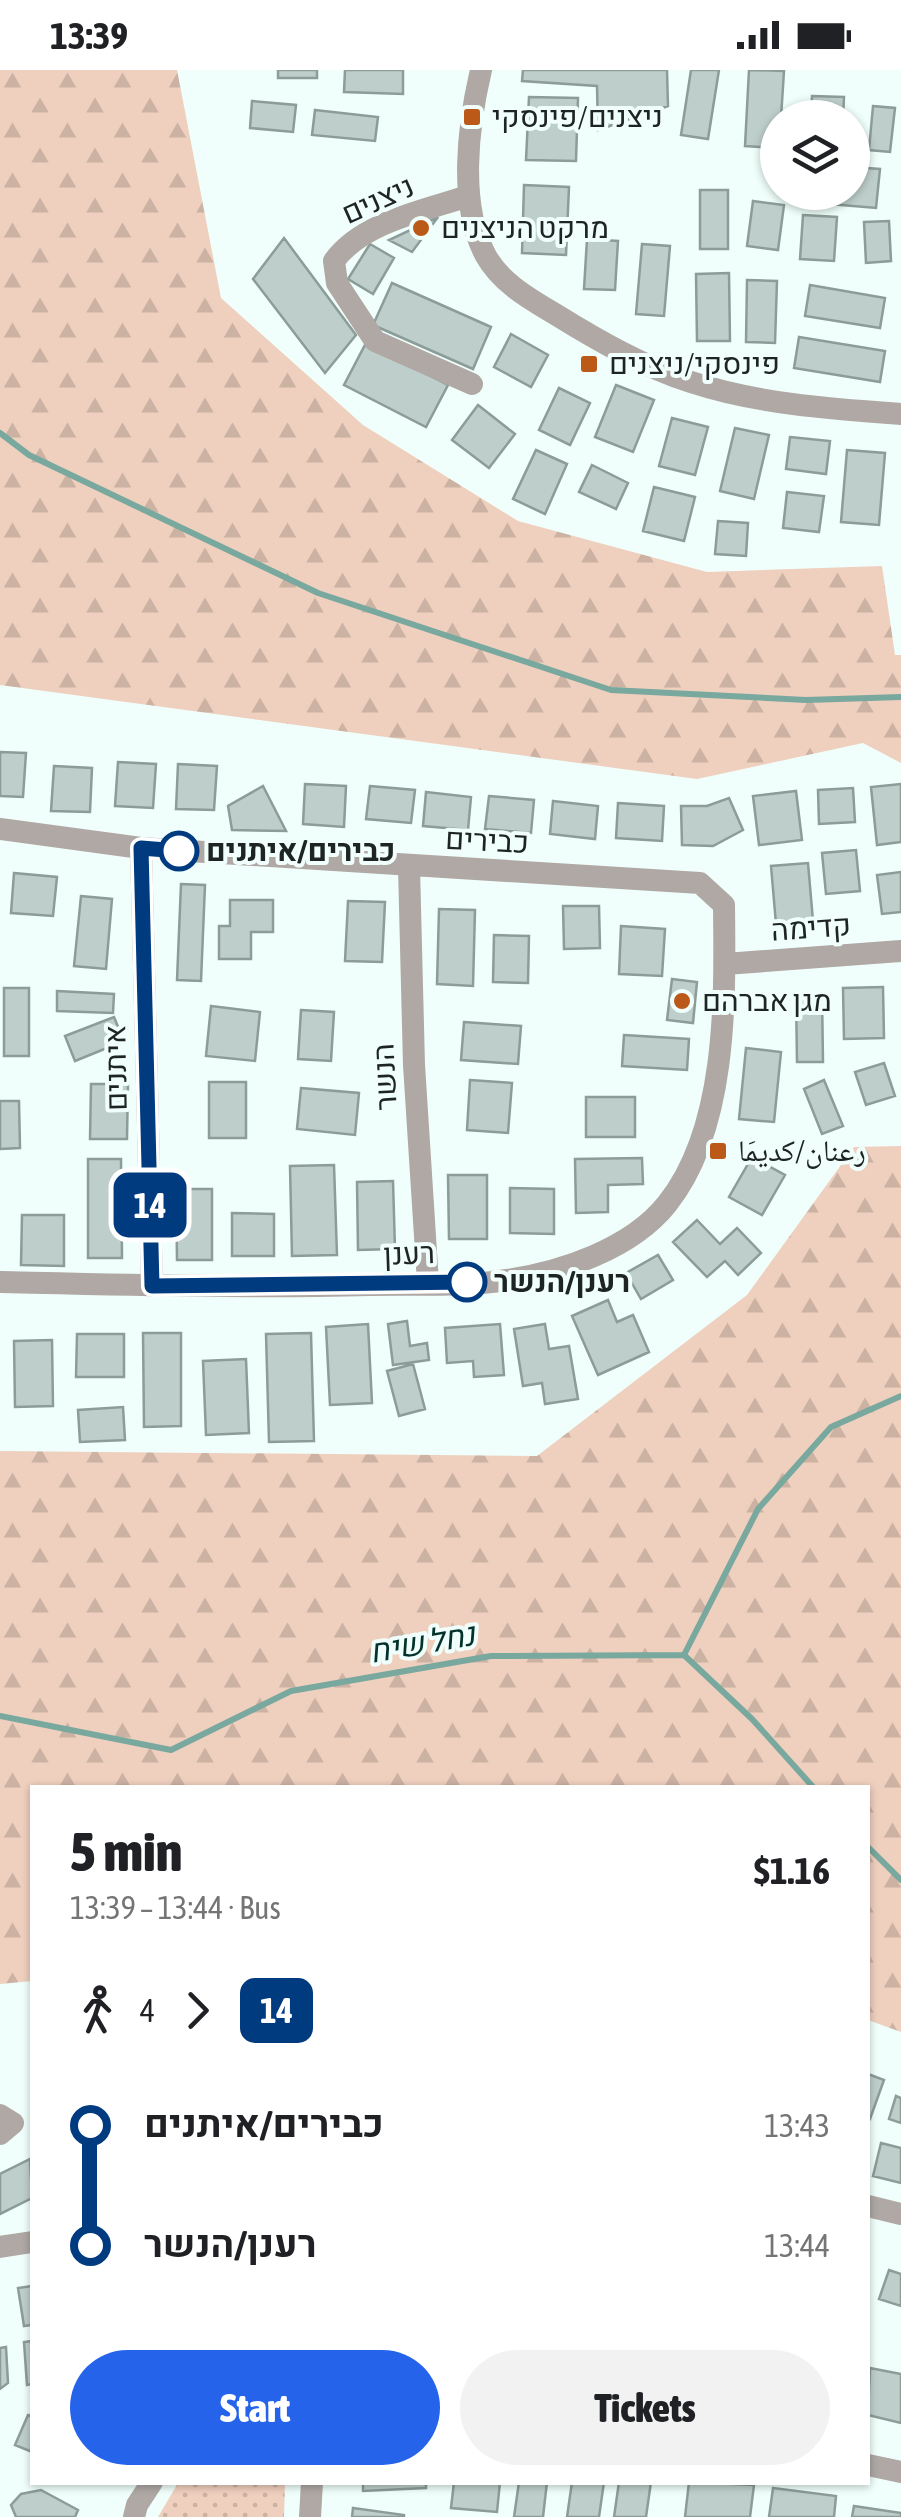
<!DOCTYPE html>
<html lang="en">
<head>
<meta charset="utf-8">
<style>
	body { margin:0; font-family:"Asap Condensed","Noto Naskh Arabic",Heebo,sans-serif; background:#f2f2f2; color:#202124; height:100vh; display:flex; flex-direction:column; font-size:38px; white-space:nowrap }
	* { box-sizing:border-box; margin:0 }
	p { font-size:32px; color:#757577 }
	.icon { flex:none; width:55px; height:55px; fill:none; stroke:currentColor; stroke-width:2; stroke-linecap:round; stroke-linejoin:round }
	.map { position:relative; flex:1; overflow:hidden }
	.panel { position:absolute; left:30px; top:1715px; width:840px; height:700px; display:flex; flex-direction:column; background:#fff; border-radius:0px; box-shadow:0 2px 8px #0004 }
	.panel>* { flex:none }
	.badge { padding:0 20px; border-radius:15px; font-size:35px; line-height:65px }
	.fabs { position:absolute; left:760px; top:30px; display:grid; gap:20px }
	.fabs a { display:grid; place-items:center; width:110px; height:110px; border-radius:50%; background:#fff; box-shadow:0 2px 8px #0004; font-size:50px }
	.map>.badge { position:absolute; translate:-50% -50%; box-shadow:0 0 0 5px #fff }
	.legs { display:flex; align-items:center; gap:15px; height:110px; padding:0 40px; font-size:32px }
	.legs p { margin-inline-start:auto }
	.summary { display:flex; align-items:center; justify-content:space-between; height:170px; padding:0 40px }
	h1 { font-size:55px; font-weight:800; line-height:75px }
	.button { display:flex; gap:20px; margin-top:auto; padding:20px 40px }
	.button a { flex:1; height:115px; border-radius:60px; background:#2563eb; color:#fff; font-size:40px; font-weight:800; line-height:115px; text-align:center }
	.button a+a { background:#f2f2f2; color:#202124 }
	ul { padding:0 40px; list-style:none }
	li { display:flex; align-items:center; gap:35px; height:120px; font-size:38px }
	li i { display:grid; place-items:center; width:15px; height:100%; margin:0 12px; background:currentColor }
	li i::after { content:''; width:25px; height:25px; margin:-12px; border:8px solid; border-radius:50%; background:#fff }
	li p { margin-inline-start:auto }
	li:first-child i { background:linear-gradient(#0000 50%,currentColor 0) }
	li:last-child i { background:linear-gradient(currentColor 50%,#0000 0) }
	.status { display:flex; justify-content:space-between; align-items:center; height:70px; padding:0 50px; background:#fff; direction:ltr }
	.status svg { height:28px; fill:currentColor }
	.map>svg:first-child { display:block }
	.grass { fill:url(#grass-dots) }
	.forest { fill:url(#forest-firs) }
	.lines { fill:none; stroke-linecap:round; stroke-linejoin:round }
	.stream { stroke:#78a89e; stroke-width:6 }
	.building { fill:#becfcb; stroke:#8c9c99; stroke-width:2.5 }
	.minor { stroke:#afa8a5; stroke-width:22 }
	.line-1-casing { stroke:#fff; stroke-width:22 }
	.line-1 { stroke:#003b80; stroke-width:15 }
	.poi-dot { fill:#ba5918; stroke:#f0fffb; stroke-width:4 }
	.stop-1-dot { fill:#fff; stroke:#003b80; stroke-width:5 }
	.labels { text-anchor:middle; stroke-width:8; stroke-linejoin:round; paint-order:stroke }
	.poi-label { font-size:30px; fill:#1d2423; stroke:#f0fffb; text-anchor:start }
	.street-label { font-size:30px; fill:#1d2423; stroke:#f0fffb }
	.stop-label { font-size:30px; font-weight:bold; fill:#1d2423; stroke:#f0fffb; text-anchor:start }
	.water-label { font-size:32px; font-style:italic; fill:#02322b; stroke:#f0fffb }
</style>
</head>
<body>
<div class="status"><b>13:39</b><svg viewBox="0 0 49 12"><path d="M0 12V9h3v3zM5 12V6h3v6zM10 12V3h3v9zM15 12V0h3v12zM26 1h20v11H26zM47 4h2v5h-2z"/></svg></div>
<div class="map">
<svg width="901" height="2447" viewBox="0 0 901 2447">
	<defs>
		<pattern id="grass-dots" width="8" height="8" patternUnits="userSpaceOnUse" patternTransform="scale(2.5)"><rect width="8" height="8" fill="#efcfbe"/><path d="M2 2h.1M6 6h.1" fill="none" stroke="#ccb2a3" stroke-width="1.8" stroke-linecap="round"/></pattern>
		<pattern id="forest-firs" width="22" height="20" patternUnits="userSpaceOnUse" patternTransform="scale(2.5)"><rect width="22" height="20" fill="#efcfbe"/><path d="M5 1l3.5 6h-7zM16 11l3.5 6h-7z" fill="#ccb2a3"/></pattern>
	</defs>
	<rect width="100%" height="100%" fill="#f0fffb"/>
	<path class="grass" d="M178 2413H285L284 2447H158Z"/>
	<path class="forest" d="M0 0H177L221 228 363 355 518 451 707 502 882 496 895 585H901V693L863 673 697 709 0 615Z
		M901 1076V1962L868 1950V1718H32V1911L0 1914V1381L537 1386 747 1225 854 1077Z"/>
	<g class="lines">
		<path class="stream" d="M0 363 29 385 318 523 611 620 806 630 901 627
			M684 1585 758 1439 831 1357 901 1326
			M0 1646 171 1680 291 1621 491 1586 684 1585 752 1649 814 1718
			M868 1777 901 1810"/>
	</g>
	<path class="building" d="M278 0H317V8H278Z
		M345 0H403V24L344 22Z
		M523 0H667L668 36 598 60 597 16 522 11Z
		M691 0H719L708 69 681 65Z
		M749 0 784 1 781 48H778V78L745 76Z
		M812 26 844 27 843 48H811Z
		M529 27 578 28 576 91 526 90Z
		M252 31 296 35 293 62 250 58Z
		M873 36 895 38 890 82 869 80Z
		M315 40 378 47 375 71 312 65Z
		M852 97 880 99 876 138 830 134 831 122H852Z
		M524 115 569 117 566 185 522 183Z
		M700 120H728V179H700Z
		M753 131 784 135 778 180 747 176Z
		M803 145 837 147 834 191 800 189Z
		M438 147 412 182 389 170Z
		M889 151 891 191 866 193 864 152Z
		M284 168 356 265 325 303 253 209Z
		M587 169 618 171 615 220 584 219Z
		M370 174 394 188 373 224 348 209Z
		M642 174 670 176 664 246 636 244Z
		M729 203 730 271H697L696 204Z
		M747 210 777 211 775 273 746 272Z
		M392 213 491 257 473 299 373 255Z
		M810 215 885 228 880 258 805 246Z
		M511 264 548 285 531 317 494 297Z
		M799 267 885 281 880 312 794 298Z
		M366 273 448 315 426 357 344 315Z
		M616 315 654 330 633 382 595 367Z
		M559 318 590 333 570 375 539 360Z
		M478 335 515 364 489 398 452 370Z
		M672 348 708 357 695 405 659 396Z
		M735 358 769 365 754 429 720 421Z
		M790 367 830 371 826 404 786 399Z
		M536 380 567 394 545 444 513 429Z
		M847 380 885 383 879 455 841 452Z
		M592 395 628 413 616 439 579 422Z
		M654 417 695 427 684 471 643 461Z
		M787 422 824 426 819 462 783 458Z
		M718 451 748 453 746 486 715 484Z
		M0 682 26 683 23 727 0 726Z
		M118 692 156 694 153 738 115 736Z
		M178 694 217 696 214 740 176 739Z
		M54 696 92 698 90 742 51 741Z
		M305 714 346 716 344 757 303 754Z
		M901 714V772L877 775 871 717Z
		M263 716 286 761 232 760 228 736Z
		M370 716 415 720 411 753 366 749Z
		M853 718 855 752 819 754 818 720Z
		M796 721 802 770 759 775 753 726Z
		M426 722 471 727 468 760 423 756Z
		M489 726 534 730 531 763 485 759Z
		M729 728 743 760 713 776 682 775 681 736H707Z
		M553 731 598 736 595 769 550 764Z
		M618 733 664 736 662 771 616 768Z
		M856 780 860 821 826 824 822 783Z
		M808 793 813 851 776 854 771 796Z
		M901 802V842L882 844 877 805Z
		M14 803 57 807 53 846 11 843Z
		M181 814 205 815 201 911 177 910Z
		M81 826 112 829 106 899 74 896Z
		M230 830H273V862H251V889H219V856H230Z
		M348 831 385 832 382 892 345 891Z
		M563 836H599L600 878 564 879Z
		M439 839 475 840 473 916 437 914Z
		M621 856 665 859 662 906 619 904Z
		M494 865 529 866 528 913 493 912Z
		M672 909 697 912 693 953 667 950Z
		M883 917 884 968 844 969 843 918Z
		M4 918H29V986H4Z
		M57 921 114 924 113 943 57 941Z
		M822 924 823 992H797L796 925Z
		M211 936 260 942 255 991 206 986Z
		M301 940 334 942 331 991 298 989Z
		M114 947 124 971 75 991 65 966Z
		M464 952 521 956 518 994 461 990Z
		M624 965 689 969 687 1000 622 996Z
		M746 978 781 982 774 1052 739 1049Z
		M884 993 895 1026 866 1035 855 1002Z
		M470 1010 512 1013 508 1063 467 1060Z
		M824 1010 843 1056 822 1064 804 1019Z
		M209 1012H246V1068H209Z
		M91 1014H128L127 1069H90Z
		M301 1018 359 1023 355 1065 297 1059Z
		M586 1027H635V1067H586Z
		M0 1031H19L20 1078 0 1079Z
		M752 1087 785 1105 762 1145 729 1127Z
		M642 1088 643 1114 608 1115V1142L576 1143 575 1089Z
		M88 1089H121L122 1188H88Z
		M334 1095 337 1185 292 1186 290 1096Z
		M448 1105H487V1169H449Z
		M393 1111 395 1179 358 1180 357 1112Z
		M510 1118 554 1119V1164L510 1163Z
		M176 1119H212V1190H177Z
		M232 1143 274 1144V1186H232Z
		M22 1145H64V1196L21 1195Z
		M697 1150 720 1174 737 1158 761 1183 738 1205 725 1191 707 1207 673 1172Z
		M658 1185 673 1210 641 1229 626 1203Z
		M608 1230 617 1252 633 1245 649 1282 598 1305 572 1246Z
		M407 1251 410 1276 427 1273 429 1290 393 1295 388 1254Z
		M368 1254 372 1333 330 1335 326 1257Z
		M500 1254 504 1305 474 1307 473 1291 447 1293 445 1258Z
		M545 1254 549 1279 569 1276 578 1329 545 1334 542 1313 523 1316 514 1259Z
		M143 1263H181V1356L144 1357Z
		M311 1263 314 1371 269 1372 266 1264Z
		M77 1264H124V1307H76Z
		M52 1270 53 1336 15 1337 14 1271Z
		M246 1289 249 1363 206 1365 203 1291Z
		M413 1294 425 1339 399 1346 387 1301Z
		M123 1337 125 1370 80 1372 78 1340Z
		M868 2004 884 2010 870 2049 868 2048Z
		M896 2026 901 2028V2053L889 2049Z
		M881 2073 901 2078V2113L873 2106Z
		M30 2089 32 2128 0 2144V2104Z
		M889 2200 901 2204V2236L879 2229Z
		M32 2216V2255L24 2256 18 2218Z
		M32 2271V2314L27 2315 24 2272Z
		M6 2277 8 2313 0 2319V2278Z
		M870 2298 901 2304V2353L868 2345Z
		M28 2345 32 2346V2382L15 2375Z
		M363 2412H426V2418L363 2421Z
		M454 2412H500L497 2442 451 2438Z
		M519 2412H547L543 2447H514Z
		M572 2412H604L599 2447H567Z
		M619 2412H651L646 2447H614Z
		M689 2412 754 2415 750 2447H685Z
		M773 2418 836 2426 834 2447H769Z
		M41 2420 78 2440 75 2447H16L11 2435 21 2424Z
		M854 2436 901 2443V2447H852Z
		M353 2438 404 2445V2447H352Z"/>
	<g class="lines">
		<path class="minor" d="M481 0C468 55 458 135 486 186 501 213 530 229 555 244 597 270 644 297 691 312 758 334 831 339 901 344
			M468 126C424 141 362 152 334 191L337 213 375 271 472 314
			M0 759 141 778 700 813 724 835C725 928 728 1058 667 1134 631 1179 562 1202 507 1210 463 1217 415 1214 371 1215 247 1218 124 1215 0 1212
			M141 778 152 1216
			M409 797 414 995 428 1213
			M725 894 901 881
			M0 2045 13 2053 0 2064
			M868 2136 901 2144
			M0 2177 32 2172
			M868 2395 901 2402
			M134 2447 137 2435 152 2412
			M310 2447 312 2412"/>
	</g>
	<g class="lines">
		<defs>
			<path id="line-1" d="M179 781 141 778 152 1216 467 1212"/>
		</defs>
		<use href="#line-1" class="line-1-casing"/>
		<use href="#line-1" class="line-1"/>
	</g>
	<g class="poi-dot">
		<rect x="462" y="37" width="20" height="20" rx="5"/>
		<circle cx="421" cy="158" r="10"/>
		<rect x="579" y="284" width="20" height="20" rx="5"/>
		<circle cx="682" cy="931" r="10"/>
		<rect x="708" y="1071" width="20" height="20" rx="5"/>
	</g>
	<g class="stop-1-dot">
		<circle cx="179" cy="781" r="18"/>
		<circle cx="467" cy="1212" r="18"/>
	</g>
	<g class="labels">
		<g class="poi-label">
			<text x="492" y="57">ניצנים/פינסקי</text>
			<text x="441" y="168">מרקט הניצנים</text>
			<text x="609" y="304">פינסקי/ניצנים</text>
			<text x="702" y="941">מגן אברהם</text>
			<text x="738" y="1091">رعنان/كديمَا</text>
		</g>
		<g class="street-label">
			<text transform="translate(378 130) rotate(-24)" y="10">ניצנים</text>
			<text transform="translate(487 771) rotate(3)" y="10">כבירים</text>
			<text transform="translate(811 858) rotate(-4)" y="10">קדימה</text>
			<text transform="translate(116 998) rotate(-91)" y="10">איתנים</text>
			<text transform="translate(385 1007) rotate(-93)" y="10">הנשר</text>
			<text transform="translate(409 1184) rotate(-2)" y="10">רענן</text>
		</g>
		<g class="stop-label">
			<text x="206" y="791">כבירים/איתנים</text>
			<text x="494" y="1222">רענן/הנשר</text>
		</g>
		<g class="water-label">
			<text transform="translate(422 1573) rotate(-10)" y="11">נחל שיח</text>
		</g>
	</g>
</svg>
<div class="fabs">
<a><svg class="icon" aria-label="layers" viewBox="0 0 24 24"><path d="M12 4l9 5-9 5-9-5zM3 14l9 5 9-5"/></svg></a>
</div>
<b class="badge" style="left:150px;top:1135px;background:#003b80;color:#fff">14</b>
<section class="panel">
<div class="summary"><div><h1>5 min</h1><p>13:39 – 13:44 · Bus</p></div><b>$1.16</b></div>
<div class="legs"><svg class="icon" aria-label="walk" viewBox="0 0 24 24"><circle cx="13" cy="4" r="2"/><path d="M13 8l-2 6 4 7M11 14l-3 7M7 12l3-4h3l4 4"/></svg>4<svg class="icon" aria-label="forward" viewBox="0 0 24 24"><path d="M9 5l7 7-7 7"/></svg><b class="badge" style="background:#003b80;color:#fff">14</b></div>
<ul>
<li><i style="color:#003b80"></i><b>כבירים/איתנים</b><p>13:43</p></li>
<li><i style="color:#003b80"></i><b>רענן/הנשר</b><p>13:44</p></li>
</ul>
<div class="button"><a>Start</a><a>Tickets</a></div>
</section>
</div>
</body>
</html>
